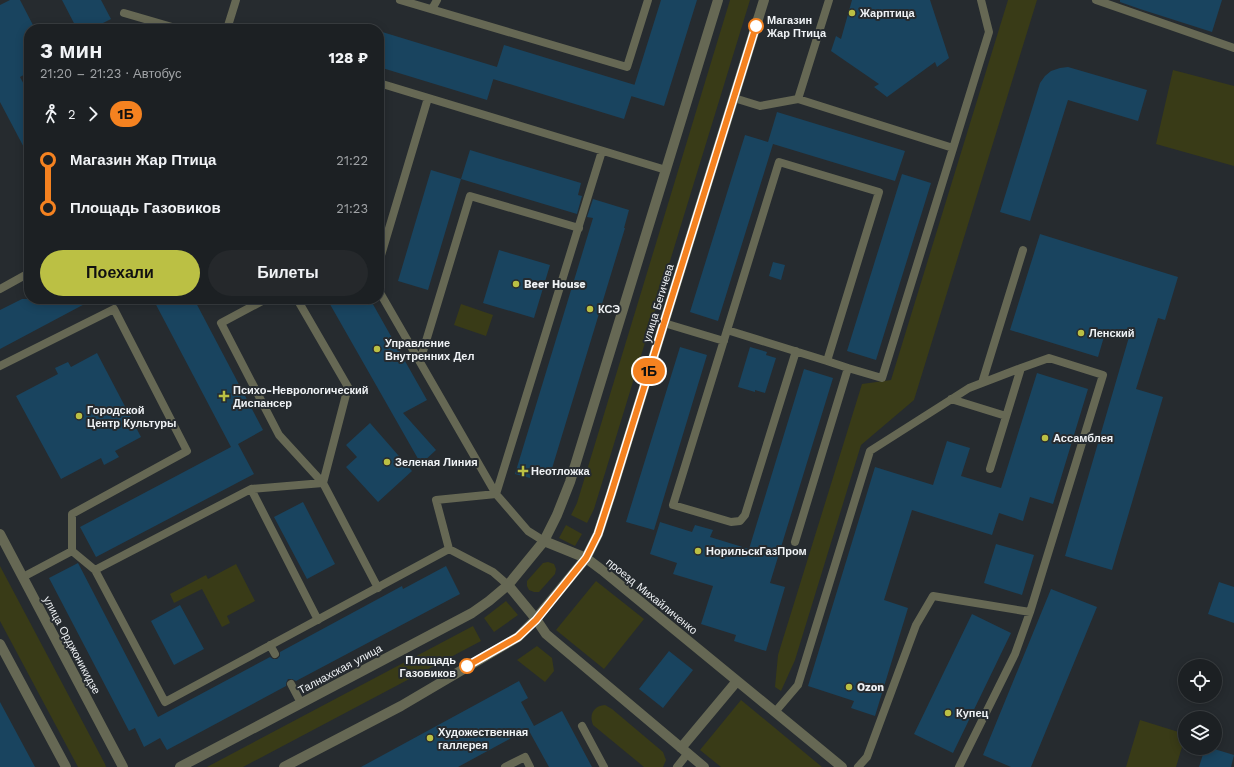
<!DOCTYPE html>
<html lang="ru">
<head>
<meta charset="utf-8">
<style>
	body { margin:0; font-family:"Work Sans",sans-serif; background:#25282b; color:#f1f3f6; height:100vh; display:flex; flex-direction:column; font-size:15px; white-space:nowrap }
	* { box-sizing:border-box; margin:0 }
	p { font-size:13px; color:#a0a3a6 }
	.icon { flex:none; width:22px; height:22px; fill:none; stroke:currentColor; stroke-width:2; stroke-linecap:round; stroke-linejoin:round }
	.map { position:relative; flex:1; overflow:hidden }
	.side { position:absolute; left:24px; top:24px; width:360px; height:280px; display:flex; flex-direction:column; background:#1c2023; border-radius:16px; box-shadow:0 2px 10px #0003,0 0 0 1px #3a3e41 }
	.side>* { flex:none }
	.badge { padding:0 8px; border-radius:13px; font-size:14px; line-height:26px }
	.fabs { position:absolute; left:1178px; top:659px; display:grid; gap:8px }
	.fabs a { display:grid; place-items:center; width:44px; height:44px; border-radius:50%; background:#1c2023; box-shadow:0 2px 10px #0003,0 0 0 1px #3a3e41; font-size:20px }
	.map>.badge { position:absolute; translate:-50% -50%; box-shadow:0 0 0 2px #fff }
	.legs { display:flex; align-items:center; gap:6px; height:44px; padding:0 16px; font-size:13px }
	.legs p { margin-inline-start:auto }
	.summary { display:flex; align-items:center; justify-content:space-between; height:68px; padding:0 16px }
	h1 { font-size:22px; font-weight:700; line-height:30px }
	.action { display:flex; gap:8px; margin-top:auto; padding:8px 16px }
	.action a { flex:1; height:46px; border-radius:24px; background:#bbc044; color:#111; font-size:16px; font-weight:700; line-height:46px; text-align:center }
	.action a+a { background:#25282b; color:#f1f3f6 }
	ul { padding:0 16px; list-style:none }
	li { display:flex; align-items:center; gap:14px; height:48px; font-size:15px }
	li i { display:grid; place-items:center; width:6px; height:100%; margin:0 5px; background:currentColor }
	li i::after { content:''; width:10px; height:10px; margin:-5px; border:3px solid; border-radius:50%; background:#1c2023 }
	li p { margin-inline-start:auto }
	li:first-child i { background:linear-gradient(#0000 50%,currentColor 0) }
	li:last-child i { background:linear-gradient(currentColor 50%,#0000 0) }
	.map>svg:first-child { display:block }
	.green { fill:#393b17 }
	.building { fill:#19445f }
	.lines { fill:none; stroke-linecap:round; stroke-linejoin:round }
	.service { stroke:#666854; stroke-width:8 }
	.tertiary { stroke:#666854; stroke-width:10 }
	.line-1-casing { stroke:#fff; stroke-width:9 }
	.line-1 { stroke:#f58220; stroke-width:6 }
	.poi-dot { fill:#bbc044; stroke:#262b2f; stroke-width:1.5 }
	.stop-1-dot { fill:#fff; stroke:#f58220; stroke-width:2 }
	.labels { text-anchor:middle; stroke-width:4; stroke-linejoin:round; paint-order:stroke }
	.poi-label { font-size:11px; font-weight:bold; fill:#eff2f5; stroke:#262b2f; text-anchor:start }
	.stop-label { font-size:11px; font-weight:bold; fill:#eff2f5; stroke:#262b2f; text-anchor:start }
	.street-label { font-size:11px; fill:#eff2f5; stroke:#262b2f }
</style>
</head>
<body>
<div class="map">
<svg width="1234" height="767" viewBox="0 0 1234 767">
	<rect width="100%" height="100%" fill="#262b2f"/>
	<path class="green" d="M730 0H750L594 509 587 523 571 515 577 503Z
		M1008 0H1037L914 400 861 445 795 660 781 691 775 687 778 655 862 384 891 380Z
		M1173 70 1234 86V166L1156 144Z
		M461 304 493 315 486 336 454 325Z
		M566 525 582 534 575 546 559 538Z
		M548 562 554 564 556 569 555 574 539 592H534L529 590 527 586V581L543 563Z
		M236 564 255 601 227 616 230 623 222 627 202 589 174 603 170 594 206 575 208 579Z
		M0 566 105 764 106 767H78L0 621Z
		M596 581 644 619 604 669 556 630Z
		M506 601 518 615 494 632 484 618Z
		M473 626 481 641 243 767H207Z
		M537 646 552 658 554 671 545 682 517 660Z
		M741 700 822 767H721L700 750Z
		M605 705 612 709 663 752 666 760 663 767H644L593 725C589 715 593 706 605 705Z
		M1140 720 1185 734V737L1176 767H1126Z"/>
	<path class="building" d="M10 0H20L35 29H29V72L20 77 29 94V157L0 102V5Z
		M62 0H101L111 19 91 29H77Z
		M661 0H697L664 106 631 96Z
		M852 0H930L949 58 937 67 935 62 887 97 874 87 879 84 831 51 836 36 841 39Z
		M1120 0H1222L1212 32 1140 9 1120 2Z
		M379 31 497 67 487 100 379 67Z
		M504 45 635 85 624 119 493 79Z
		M1068 67 1147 90 1138 121 1068 100 1030 221 1000 212 1040 83 1045 76 1051 71 1060 68Z
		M777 112 905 151 895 181 773 144 718 321 690 312 745 135 768 142Z
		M470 150 581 183 578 195 582 196 577 214 461 179Z
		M431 170 461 179 428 290 398 281Z
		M902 174 931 183 876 360 847 351Z
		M593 199 629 210 624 228H625L550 475 532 469 530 478 515 474 593 218 587 217Z
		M1040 234 1178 277 1165 320 1158 318 1136 389 1163 397 1112 570 1065 556 1129 337 1106 330 1098 357 1010 330Z
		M499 250 550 265 534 318 483 303Z
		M773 262 785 265 781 280 769 276Z
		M22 299H94L0 349V310Z
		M153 299H194L263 430 238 444 254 474 96 557 80 527 231 447Z
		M327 299H370L427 400 403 413 436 450 421 464Z
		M680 347 707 355 654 530 626 522Z
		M750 347 767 352 766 355 776 358 765 393 755 390V392L738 387Z
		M97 353 141 437 115 451 119 457 104 465 101 458 61 479 16 396 58 374 55 368 68 362 71 367Z
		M804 369 833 378 770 583 785 587 766 651 734 641 736 635 701 624 713 586 673 574 677 563 650 554 660 522 692 532 695 525 713 530 710 537 749 549Z
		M1037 373 1088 389 1053 504 1030 497 1023 521 999 513 992 535 912 510 884 600 908 608 875 716 851 708 854 701 808 686 875 467 933 485 947 441 970 448 961 476 1001 488Z
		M370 423 412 471 378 502 346 467 357 457 346 445Z
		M303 502 335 564 307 579 274 517Z
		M996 544 1034 555 1022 595 984 583Z
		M78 563 158 717 270 657 273 659H277L280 656V652L402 586 403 589 446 566 460 594 296 681 292 679H288L286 683V686L167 750 160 738 144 747 135 728 129 731 49 578Z
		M1219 582 1234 587V623L1208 614Z
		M1051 589 1097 607 1031 767H1011L983 755Z
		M180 605 204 649 174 665 151 621Z
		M972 614 1011 633 953 753 914 734Z
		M669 651 693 670 663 708 639 689Z
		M519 681 528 698 521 702 534 726 562 711 592 767H549L528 729 458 767H361Z
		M0 702 35 767H0Z
		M1205 748H1211L1234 755 1231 767H1199Z"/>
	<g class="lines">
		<path class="service" d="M400 0 627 67 648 0
			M1096 0 1234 48
			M432 9 437 0
			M124 13 179 29
			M227 29 236 0
			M379 83 666 170
			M734 98 760 106 798 99 953 148
			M798 99 829 0
			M379 262 428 98
			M0 289 29 273
			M379 291 496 494 528 531 544 541
			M266 299 221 323 279 435 323 483 378 588
			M297 299 348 387 323 483
			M664 323 724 341
			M727 330 827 361
			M420 361 470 196 579 228
			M0 366 114 309 187 451 72 514V551
			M848 368 882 378 989 32 981 0
			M982 383 1023 250
			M951 399 1006 416
			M990 469 1021 368
			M251 489 318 620
			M496 494 602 151
			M795 542 848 368 827 361 879 192 779 162 673 505 731 522 740 521 745 515 796 351
			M449 549 436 500 496 494
			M72 551 95 570 165 702 449 549 493 572 508 585
			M95 570 251 489 323 483
			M23 577 72 551
			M270 645 275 654
			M291 684 301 703
			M775 712 798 685 870 451 969 388 1021 368 1049 358 1103 375 1030 612 933 596 916 625 867 757 858 767
			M582 726 604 767
			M505 767 525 757 530 767
			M677 767 688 753
			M959 767 1015 654 1030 612"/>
		<path class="tertiary" d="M0 534 123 767
			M544 541 586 558 602 570 842 767
			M508 585 536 619 546 634 704 767
			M0 644 66 767
			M681 748 737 681
			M180 767 472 613 489 601 508 585 544 541 557 515 570 482 718 0
			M284 767 401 706 518 637 536 619 586 558 598 534 611 494 764 0"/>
	</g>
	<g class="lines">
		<defs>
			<path id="line-1" d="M467 666 518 637 536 620 586 558 598 534 611 494 756 26"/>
		</defs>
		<use href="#line-1" class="line-1-casing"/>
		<use href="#line-1" class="line-1"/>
	</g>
	<g class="poi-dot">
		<circle cx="852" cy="13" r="4"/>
		<circle cx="516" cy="284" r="4"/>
		<circle cx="590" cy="309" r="4"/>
		<circle cx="1081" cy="333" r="4"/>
		<circle cx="377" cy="349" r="4"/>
		<path d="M222 390h4v4h4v4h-4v4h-4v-4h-4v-4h4z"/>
		<circle cx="79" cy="416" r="4"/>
		<circle cx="1045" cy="438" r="4"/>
		<circle cx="387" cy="462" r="4"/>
		<path d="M521 465h4v4h4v4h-4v4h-4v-4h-4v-4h4z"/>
		<circle cx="698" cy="551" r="4"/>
		<circle cx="849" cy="687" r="4"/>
		<circle cx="948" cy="713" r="4"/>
		<circle cx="430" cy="738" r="4"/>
	</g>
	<g class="stop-1-dot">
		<circle cx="756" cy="26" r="7"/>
		<circle cx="467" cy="666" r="7"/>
	</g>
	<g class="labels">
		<g class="poi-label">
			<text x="860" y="17">Жарптица</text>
			<text x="524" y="288">Beer House</text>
			<text x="598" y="313">КСЭ</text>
			<text x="1089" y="337">Ленский</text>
			<text x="385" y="347">Управление<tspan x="385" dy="13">Внутренних Дел</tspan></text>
			<text x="233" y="394">Психо-Неврологический<tspan x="233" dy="13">Диспансер</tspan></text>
			<text x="87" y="414">Городской<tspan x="87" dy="13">Центр Культуры</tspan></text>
			<text x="1053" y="442">Ассамблея</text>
			<text x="395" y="466">Зеленая Линия</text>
			<text x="531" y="475">Неотложка</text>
			<text x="706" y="555">НорильскГазПром</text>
			<text x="857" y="691">Ozon</text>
			<text x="956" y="717">Купец</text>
			<text x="438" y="736">Художественная<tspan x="438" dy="13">галлерея</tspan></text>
		</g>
		<g class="stop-label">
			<text x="767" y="24">Магазин<tspan x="767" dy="13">Жар Птица</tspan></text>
			<text x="456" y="664" text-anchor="end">Площадь<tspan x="456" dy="13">Газовиков</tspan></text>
		</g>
		<g class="street-label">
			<text transform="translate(658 303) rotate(-73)" y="4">улица Бегичева</text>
			<text transform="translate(652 596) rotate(39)" y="4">проезд Михайличенко</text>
			<text transform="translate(72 645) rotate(62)" y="4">улица Орджоникидзе</text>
			<text transform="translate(340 669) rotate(-28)" y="4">Талнахская улица</text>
		</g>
	</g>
</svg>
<div class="fabs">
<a><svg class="icon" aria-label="locate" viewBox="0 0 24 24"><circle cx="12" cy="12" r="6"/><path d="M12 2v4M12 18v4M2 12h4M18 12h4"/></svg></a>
<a><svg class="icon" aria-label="layers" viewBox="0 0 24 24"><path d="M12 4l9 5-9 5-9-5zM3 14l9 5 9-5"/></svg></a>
</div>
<b class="badge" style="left:649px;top:371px;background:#f58220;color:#111">1Б</b>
<section class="side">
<div class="summary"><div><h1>3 мин</h1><p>21:20 – 21:23 · Автобус</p></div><b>128 ₽</b></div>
<div class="legs"><svg class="icon" aria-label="walk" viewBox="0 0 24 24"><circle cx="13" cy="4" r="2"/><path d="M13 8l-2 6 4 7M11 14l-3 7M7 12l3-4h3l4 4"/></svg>2<svg class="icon" aria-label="forward" viewBox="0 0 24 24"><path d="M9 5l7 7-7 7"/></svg><b class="badge" style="background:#f58220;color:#111">1Б</b></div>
<ul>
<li><i style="color:#f58220"></i><b>Магазин Жар Птица</b><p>21:22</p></li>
<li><i style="color:#f58220"></i><b>Площадь Газовиков</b><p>21:23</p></li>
</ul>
<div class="action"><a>Поехали</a><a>Билеты</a></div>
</section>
</div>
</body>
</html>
